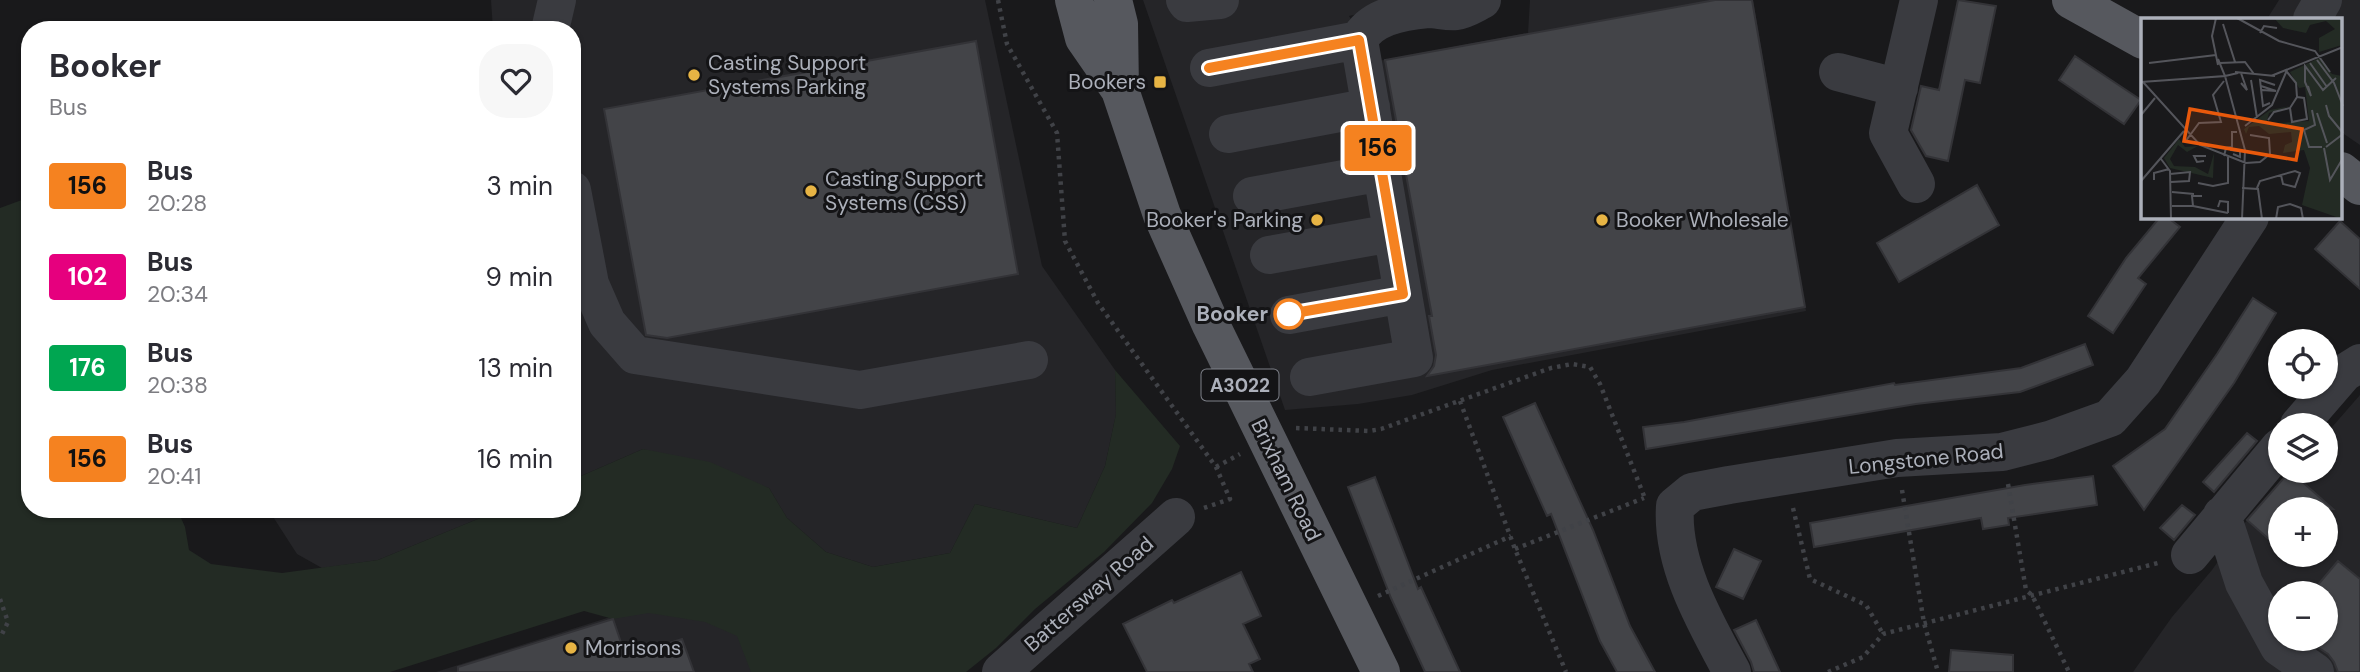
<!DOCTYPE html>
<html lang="en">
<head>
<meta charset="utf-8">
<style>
	body { margin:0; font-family:"DM Sans",sans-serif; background:#f7f7f7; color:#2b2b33; height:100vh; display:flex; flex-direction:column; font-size:26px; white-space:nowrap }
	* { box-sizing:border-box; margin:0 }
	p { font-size:23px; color:#7c7c81 }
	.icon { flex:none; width:38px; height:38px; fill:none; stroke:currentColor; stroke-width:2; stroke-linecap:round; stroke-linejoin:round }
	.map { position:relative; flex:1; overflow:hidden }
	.side { position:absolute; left:21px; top:21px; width:560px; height:497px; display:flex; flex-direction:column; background:#fff; border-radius:28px; box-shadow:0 2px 5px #0004 }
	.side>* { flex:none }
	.badge { padding:0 14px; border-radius:5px; font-size:24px; line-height:46px }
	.fabs { position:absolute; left:2268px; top:329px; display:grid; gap:14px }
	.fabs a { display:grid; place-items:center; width:70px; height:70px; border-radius:50%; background:#fff; box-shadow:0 2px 5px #0004; font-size:35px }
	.map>.badge { position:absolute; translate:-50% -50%; box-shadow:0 0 0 4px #fff }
	.round { display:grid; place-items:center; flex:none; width:74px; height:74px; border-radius:28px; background:#f7f7f7 }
	.summary { display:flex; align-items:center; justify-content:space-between; height:119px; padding:0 28px }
	h1 { font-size:33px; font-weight:700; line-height:52px }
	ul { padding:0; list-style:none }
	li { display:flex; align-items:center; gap:21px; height:91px; padding:0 28px }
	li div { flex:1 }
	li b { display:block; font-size:26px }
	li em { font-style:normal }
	li .badge { min-width:77px; font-weight:700; text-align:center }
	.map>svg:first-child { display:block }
	.built { fill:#252528; fill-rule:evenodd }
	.green { fill:#232b24 }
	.building { fill:#434448; stroke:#333337; stroke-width:2 }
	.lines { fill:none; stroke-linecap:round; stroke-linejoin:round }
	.path { stroke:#404247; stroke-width:4.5; stroke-dasharray:3.5 5; stroke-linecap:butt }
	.minor { stroke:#3a3b40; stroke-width:38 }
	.major { stroke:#56585e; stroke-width:38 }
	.line-casing { stroke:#fff; stroke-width:16 }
	.line { stroke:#f58220; stroke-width:10 }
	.poi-dot { fill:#e7b444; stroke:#141416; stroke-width:2.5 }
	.stop-dot { fill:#fff; stroke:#f58220; stroke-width:3.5 }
	.labels { text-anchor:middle; stroke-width:6; stroke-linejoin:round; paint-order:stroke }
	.shield { fill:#141416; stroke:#7e8189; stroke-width:2 }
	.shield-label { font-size:19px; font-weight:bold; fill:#acb0ba }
	.poi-label { font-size:21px; fill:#acb0ba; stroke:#141416; text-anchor:start }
	.stop-label { font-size:21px; font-weight:bold; fill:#acb0ba; stroke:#141416; text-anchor:end }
	.street-label { font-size:21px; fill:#acb0ba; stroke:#141416 }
	.inset-road { fill:none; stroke:#54555b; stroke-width:2 }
	.view { fill:#e8590c; fill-opacity:0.15; stroke:#e8590c; stroke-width:3.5 }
	.inset-edge { fill:none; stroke:#acb0ba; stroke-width:3.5 }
</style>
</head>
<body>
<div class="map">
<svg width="2360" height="672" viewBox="0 0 2360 672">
	<rect width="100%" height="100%" fill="#19191b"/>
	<path class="built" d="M491 0H985L1042 266 1115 370 1116 414 1105 466 1077 528 975 504 950 553 873 567 826 552 787 518 769 488 643 449 572 480V30H493Z
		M1143 0H1422L1349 16 1360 33 1373 62 1528 33 1530 0H1753L1806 311 1492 370 1412 395 1358 404 1285 410Z
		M2279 0H2360V145L2341 132V19H2267Z
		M2360 395V672H2133L2172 617 2212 570 2247 520 2293 471H2326V434ZM2280 509H2326V555H2280ZM2280 593H2326V639H2280Z
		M268 509H502L378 560 322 568 297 554Z
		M677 596 733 607 770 672H436Z"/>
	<path class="green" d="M30 197V509H177L185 527 189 550 211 564 282 573 378 560 502 509H572V480L643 449 710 462 769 488 787 518 826 552 873 567 950 553 975 504 1077 528 1105 466 1116 414 1115 370 1180 446 1172 469 1152 503 1104 552 1035 609 996 648 966 672H751L737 636 705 622 649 613 613 619 584 611 390 672H0V208Z"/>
	<path class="building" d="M1715 0H1752L1805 307 1427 376 1434 366 1436 355 1429 316H1432L1385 60Z
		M1958 0 1996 6 1980 83 1965 80 1948 161 1926 156 1911 130 1921 86 1939 90Z
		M976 41 1018 274 667 338 646 335 604 109Z
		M2075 56 2141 100 2124 124 2059 80Z
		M1977 185 1999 225 1899 282 1877 243Z
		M2160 217H2167L2180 227 2138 278 2146 284 2113 333 2088 316 2126 258Z
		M2340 221 2360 239V289L2315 249Z
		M2253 298 2276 313 2234 383 2144 510 2113 466 2165 429 2217 354Z
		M2085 344 2093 365 2020 392 1916 404 1646 449 1643 427 1684 422 1894 383 1895 385 2021 368Z
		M1535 403 1593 530 1630 626 1655 672H1617L1600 641 1551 514 1547 516 1503 417Z
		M2247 433 2257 441 2214 492 2203 482Z
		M2290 471 2333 509H2280V549L2247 520Z
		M2093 476 2097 505 2008 518 2009 525 1983 529 1981 518 1814 547 1810 523 2025 485Z
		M1375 477 1418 589 1421 587 1460 672H1425L1391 598 1348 487Z
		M2182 505 2195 515 2174 540 2160 528Z
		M1734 549 1761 561 1743 599 1716 587Z
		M2338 561 2360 579V672H2338L2334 662 2328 654 2305 639H2326V593H2311Z
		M1241 572 1261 616 1243 624 1260 659 1249 664 1253 672H1147L1123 624 1172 600 1174 603Z
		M613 619 626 657 682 639 694 672H458V667Z
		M1756 620 1780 672H1754L1751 662 1734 630Z
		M1951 650 2013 655V672H1949Z"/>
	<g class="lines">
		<path class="path" d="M998 0 1007 44 1057 133 1065 241 1098 303 1216 467 1230 499 1204 508
			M1460 401 1515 549 1566 672
			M1296 428 1369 431 1381 429 1551 368 1572 364 1590 367 1600 384 1644 496
			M1216 467 1240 454
			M2008 484 2026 590 2032 595 2069 672
			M1902 490 1924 623 1938 672
			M1793 508 1810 579 1866 605 1883 634
			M1515 549 1644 498
			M1378 596 1511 536
			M0 599 8 622 0 638
			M1828 672 1863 657 1883 634 2158 563"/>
		<path class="minor" d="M1185 0 1187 3 1220 0
			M2312 19 2323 0
			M550 30 557 0
			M1209 68 1359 40
			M1838 72 1899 88
			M1228 134 1371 107
			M1916 184 1888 133 1919 0
			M572 190 590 284 607 323 635 355 860 390 1029 360
			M1252 196 1382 172
			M1269 255 1392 233
			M1289 315 1403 294
			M1309 377 1414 358 1359 40C1371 16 1404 11 1428 9 1437 9 1447 12 1456 11 1465 10 1474 4 1482 0
			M2299 425 2344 373 2360 363
			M2222 515 2244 583 2279 647 2315 672
			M2190 555 2280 447
			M1001 672 1176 517
			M1732 672C1705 622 1671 564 1675 506L1692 492 1729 485 1897 458 2002 452 2049 440 2110 418 2143 381 2250 217"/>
		<path class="major" d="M1074 0 1084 38 1120 90 1162 215 1211 325 1381 672
			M1113 0 1119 24 1120 90
			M2071 0 2143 40
			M2341 171 2360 186"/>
	</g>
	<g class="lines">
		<defs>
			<path id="line" d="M1209 68 1359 40 1403 294 1289 314"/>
		</defs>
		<use href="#line" class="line-casing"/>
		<use href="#line" class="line"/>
	</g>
	<g class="poi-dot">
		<circle cx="694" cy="75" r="7"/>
		<rect x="1153" y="75" width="14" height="14" rx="3.5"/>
		<circle cx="811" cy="191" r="7"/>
		<circle cx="1317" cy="220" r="7"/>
		<circle cx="1602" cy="220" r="7"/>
		<circle cx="571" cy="648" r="7"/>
	</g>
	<circle class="stop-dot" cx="1289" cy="314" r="14"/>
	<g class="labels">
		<rect class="shield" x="1201.5" y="369.5" width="77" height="31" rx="5"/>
		<g class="shield-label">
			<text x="1240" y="392">A3022</text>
		</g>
		<g class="poi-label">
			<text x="708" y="70">Casting Support<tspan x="708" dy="24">Systems Parking</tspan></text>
			<text x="1146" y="89" text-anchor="end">Bookers</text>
			<text x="825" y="186">Casting Support<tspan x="825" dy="24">Systems (CSS)</tspan></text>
			<text x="1303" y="227" text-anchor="end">Booker's Parking</text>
			<text x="1616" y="227">Booker Wholesale</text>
			<text x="585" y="655">Morrisons</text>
		</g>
		<g class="stop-label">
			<text x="1268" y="321">Booker</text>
		</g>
		<g class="street-label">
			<text transform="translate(1926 459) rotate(-6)" y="7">Longstone Road</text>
			<text transform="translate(1286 480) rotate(64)" y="7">Brixham Road</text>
			<text transform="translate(1089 594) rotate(-41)" y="7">Battersway Road</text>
		</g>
	</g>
	<g transform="translate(2141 18)">
		<rect width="201" height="201" fill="#19191b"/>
		<path d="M133 0H201V27L178 34V20L194 11 185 3 169 7 165 15 142 10ZM178 40 191 56 201 58V201L161 187 169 150 163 132 142 135 144 127 151 124 150 114 128 116 118 108 108 109 105 116 103 111 129 92 149 88 128 95 125 106 168 103 164 69 158 70 149 54ZM38 121 44 129 57 128 46 134 37 127 29 141 33 148 54 149 67 156 73 135 72 160 29 150 23 140Z" fill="#232b24"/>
		<path class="inset-road" d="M75 0 71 18 77 47M96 0 138 23 174 33 189 54M82 6 94 44M119 15 123 8 136 10M176 42 193 65 202 88M8 45 75 37M79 45 104 44 113 56M169 45 186 69M94 54 134 58M146 54 155 65 156 79M97 55 84 58 104 132 101 201M100 55 106 72 100 65M130 58 202 29M110 62 116 100M0 64 84 58 77 41M2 64 59 127 105 145M120 68 135 73 121 72M167 68 170 78 164 64V48L182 72 195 60M129 85 122 88 119 62 134 67M185 87 188 98 202 115M149 90 151 104 166 101 163 80 156 79M171 92 174 107 163 112 168 129H181M176 95 186 125M0 97 14 80M127 102 133 94 149 90 156 79M104 108 131 87 146 52M44 124 58 105 80 104 72 77 83 63M185 129 202 116M183 130 189 162 202 140M89 132 99 133V139L92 136M83 138 85 130 91 129V114H96M20 141 29 153 30 201M63 143 56 144 53 138H65M105 145 119 144 129 136 128 120 109 117M29 156 49 154 48 163 30 164M13 162V155L28 151M0 163 43 113M57 165 72 168 87 165V139M101 170 117 171 121 201M116 170 119 163 154 153 159 155 154 169 142 166 140 157M31 174 53 176M31 188H52L51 178H61M52 188 87 195M77 189 79 183 87 184V195M135 201 137 189 149 186 160 190 162 201"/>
		<path class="view" d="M49 91 161 111 155 142 43 123Z"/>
		<rect width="201" height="201" class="inset-edge"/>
	</g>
</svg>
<div class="fabs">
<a><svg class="icon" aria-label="locate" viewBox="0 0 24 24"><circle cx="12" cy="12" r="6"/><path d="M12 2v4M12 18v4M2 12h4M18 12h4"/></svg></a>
<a><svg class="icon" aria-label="layers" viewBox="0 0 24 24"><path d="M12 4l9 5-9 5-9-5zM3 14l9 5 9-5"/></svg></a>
<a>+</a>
<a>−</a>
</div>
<b class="badge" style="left:1378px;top:148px;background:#f58220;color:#111">156</b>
<section class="side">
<div class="summary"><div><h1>Booker</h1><p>Bus</p></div><a class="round"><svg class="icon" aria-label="heart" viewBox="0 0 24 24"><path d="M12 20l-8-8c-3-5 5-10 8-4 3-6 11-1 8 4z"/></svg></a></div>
<ul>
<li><span class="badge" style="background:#f58220;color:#111">156</span><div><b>Bus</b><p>20:28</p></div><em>3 min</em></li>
<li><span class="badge" style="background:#e6007e;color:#fff">102</span><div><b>Bus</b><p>20:34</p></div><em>9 min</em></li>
<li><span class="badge" style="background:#00a651;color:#fff">176</span><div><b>Bus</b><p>20:38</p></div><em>13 min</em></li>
<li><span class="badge" style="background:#f58220;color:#111">156</span><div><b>Bus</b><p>20:41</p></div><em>16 min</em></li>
</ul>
</section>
</div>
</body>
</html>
